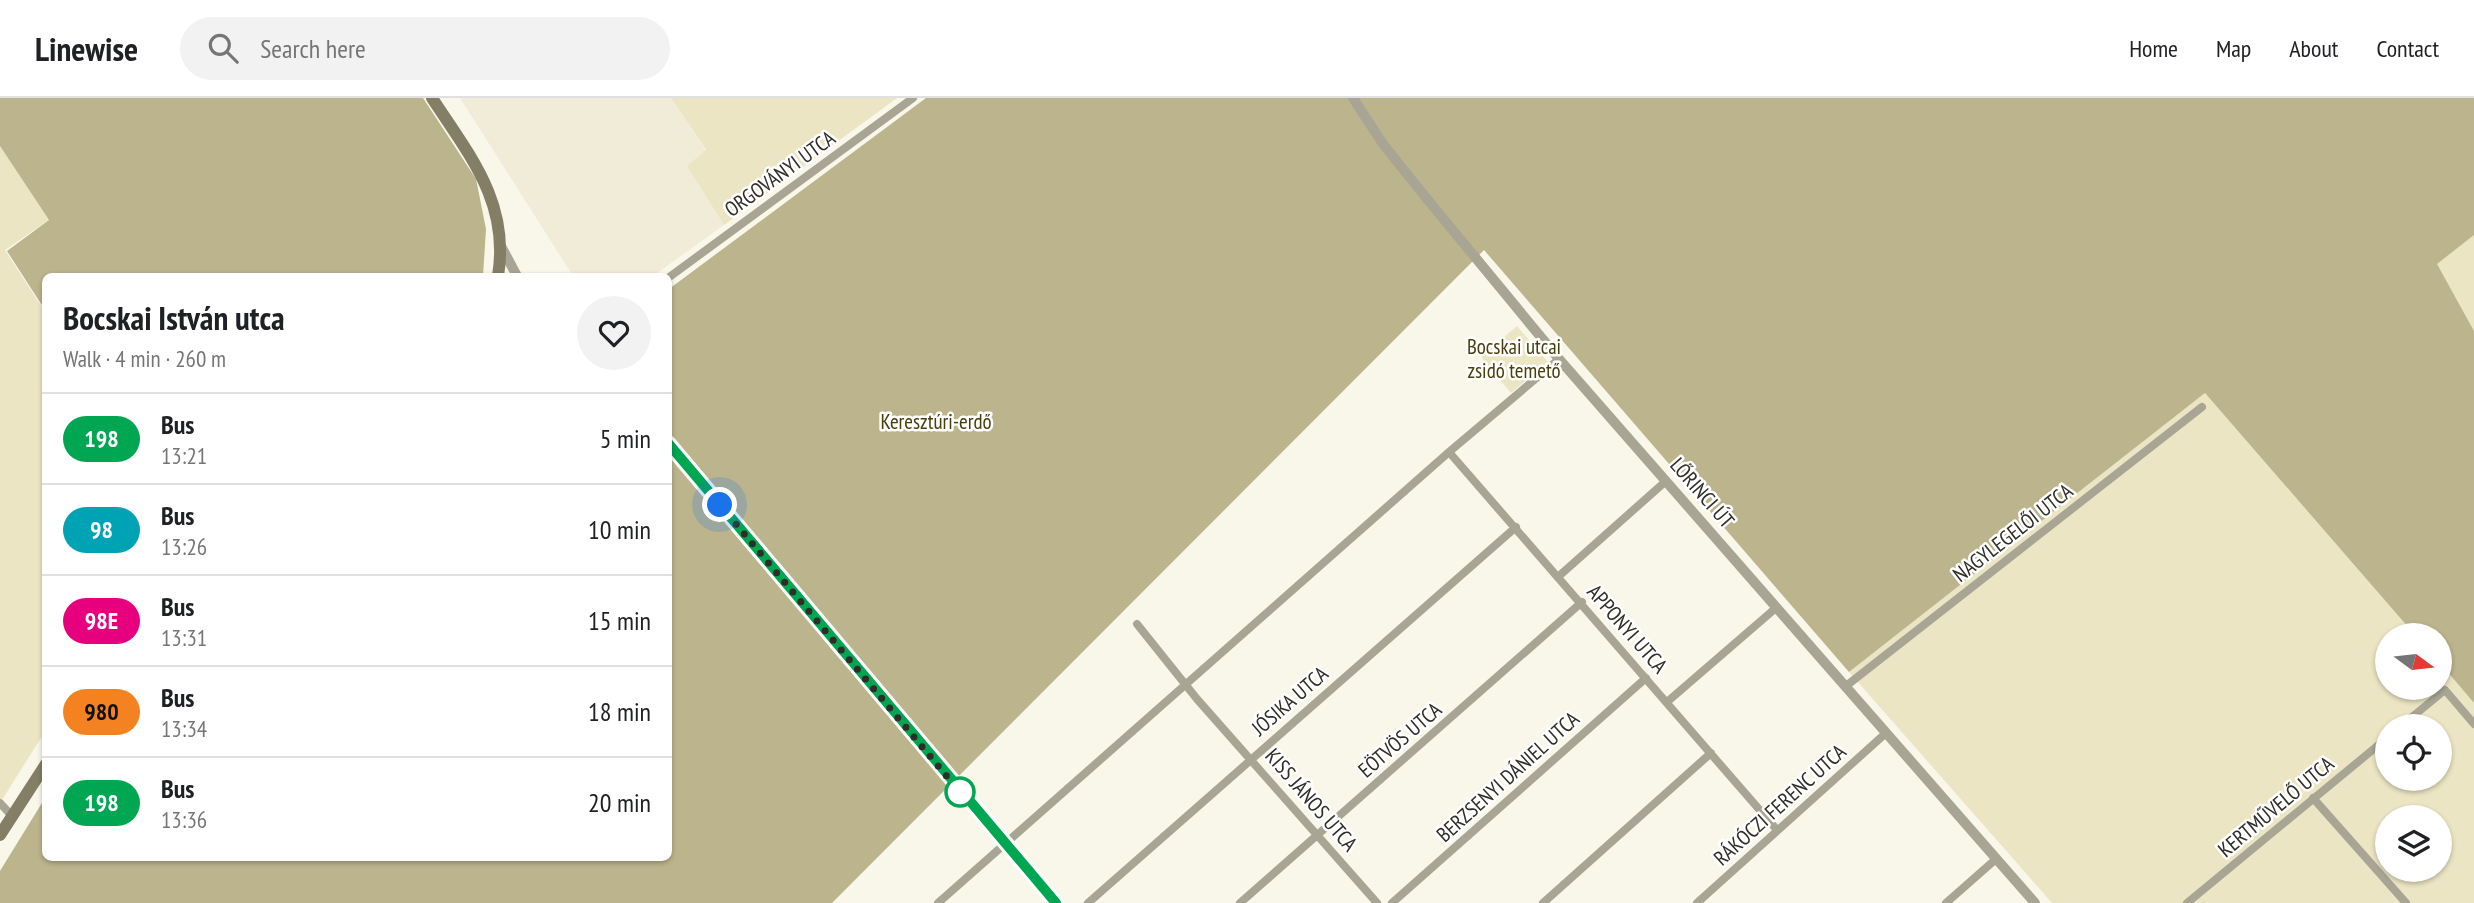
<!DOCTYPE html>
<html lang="en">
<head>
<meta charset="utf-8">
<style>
	body { margin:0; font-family:"PT Sans Narrow",sans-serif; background:#f2f2f2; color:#202124; height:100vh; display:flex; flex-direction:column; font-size:26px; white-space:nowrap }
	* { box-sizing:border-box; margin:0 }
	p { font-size:23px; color:#757577 }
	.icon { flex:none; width:38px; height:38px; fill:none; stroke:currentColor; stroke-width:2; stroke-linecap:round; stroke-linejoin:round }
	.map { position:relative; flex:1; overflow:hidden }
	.panel { position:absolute; left:42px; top:175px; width:630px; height:588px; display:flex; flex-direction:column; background:#fff; border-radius:10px; box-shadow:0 2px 5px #0004 }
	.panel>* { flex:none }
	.badge { padding:0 14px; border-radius:23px; font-size:24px; line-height:46px }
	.needle { width:46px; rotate:105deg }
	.controls { position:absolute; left:2375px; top:525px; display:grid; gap:14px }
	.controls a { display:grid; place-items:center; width:77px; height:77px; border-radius:50%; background:#fff; box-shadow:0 2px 5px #0004; font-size:35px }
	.you { position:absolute; width:35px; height:35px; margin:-18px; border:5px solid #fff; border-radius:50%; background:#1a73e8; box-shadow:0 0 0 10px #1a73e833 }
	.map>.badge { position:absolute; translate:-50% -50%; box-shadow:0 0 0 4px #fff }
	.round { display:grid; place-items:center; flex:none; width:74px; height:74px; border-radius:37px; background:#f2f2f2 }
	.head { display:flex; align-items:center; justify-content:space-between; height:119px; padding:0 21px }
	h1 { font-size:33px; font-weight:600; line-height:52px }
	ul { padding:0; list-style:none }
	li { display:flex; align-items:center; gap:21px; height:91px; padding:0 21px; border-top:2px solid #e0e0e0 }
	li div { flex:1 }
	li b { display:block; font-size:26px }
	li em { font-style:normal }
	li .badge { min-width:77px; font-weight:700; text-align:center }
	header { display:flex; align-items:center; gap:42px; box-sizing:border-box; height:98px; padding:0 35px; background:#fff; border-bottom:2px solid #e0e0e0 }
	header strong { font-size:33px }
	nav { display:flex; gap:38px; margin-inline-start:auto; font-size:24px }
	.search { width:490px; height:63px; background:#f2f2f2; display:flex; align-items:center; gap:18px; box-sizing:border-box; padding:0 24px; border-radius:38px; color:#757577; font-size:26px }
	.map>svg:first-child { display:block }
	.built { fill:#f0ecd8 }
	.green { fill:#ece5c4; fill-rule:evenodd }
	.forest { fill:#bcb48d }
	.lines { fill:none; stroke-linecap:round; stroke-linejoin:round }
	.minor { stroke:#a8a594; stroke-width:8 }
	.tertiary { stroke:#a8a594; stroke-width:10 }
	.secondary { stroke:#837e65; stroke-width:12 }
	.line-casing { stroke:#fff; stroke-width:16 }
	.line { stroke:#00a651; stroke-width:10 }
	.walk { stroke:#2e2d28; stroke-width:7; stroke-dasharray:0 12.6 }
	.stop-dot { fill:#fff; stroke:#00a651; stroke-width:3.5 }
	.labels { text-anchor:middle; stroke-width:5; stroke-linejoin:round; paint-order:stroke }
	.street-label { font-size:21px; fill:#2e2d28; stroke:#fff }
	.park-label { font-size:21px; fill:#473e0c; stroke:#fff }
</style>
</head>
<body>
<header>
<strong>Linewise</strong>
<div class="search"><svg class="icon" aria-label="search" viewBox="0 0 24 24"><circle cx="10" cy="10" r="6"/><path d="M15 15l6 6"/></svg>Search here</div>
<nav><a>Home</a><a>Map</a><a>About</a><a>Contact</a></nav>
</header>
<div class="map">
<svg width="2474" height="805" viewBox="0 0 2474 805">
	<rect width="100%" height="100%" fill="#f9f7ea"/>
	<path class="built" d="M460 0H671L706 53 688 68 724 127 653 178H573Z"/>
	<path class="green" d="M671 0H897L724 127 687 68 706 52Z
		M0 48 49 122 5 152 45 214 46 632 0 705Z
		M2474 137V233L2436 166Z
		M1517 228 1548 264 1511 295 1481 259Z
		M2205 295 2415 537H2387V590H2440V565L2474 605V805H2052L1849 574ZM2387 628H2440V681H2387ZM2387 719H2440V772H2387Z"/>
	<path class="forest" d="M0 0H423L476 81 486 131 483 178H46L45 212 7 153 49 122 0 48Z
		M926 0H2474V137L2437 166 2474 233V605L2440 565V537H2415L2205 295 1849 574 1484 152 832 805H0V773L45 700 46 760H668L669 191Z"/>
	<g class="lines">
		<path class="minor" d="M668 180 913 0
			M1449 354 1777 732
			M1559 478 1666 383
			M1137 526 1197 601 1377 805
			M1846 588 2202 309
			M1667 604 1777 509
			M2401 628 2445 592 2474 626
			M2313 700 2406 805
			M0 705 12 718
			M938 805 1449 354 1559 261
			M1088 805 1516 429
			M1240 805 1582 504
			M1392 805 1646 580
			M1543 805 1711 655
			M1697 805 1886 635
			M1946 805 1996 761
			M2187 805 2387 640"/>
		<path class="tertiary" d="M1353 0 1383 46 1423 96 1559 261 2035 805
			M501 148 517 178
			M668 346 1056 805"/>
		<path class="secondary" d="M432 0C470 58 510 105 498 178
			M0 737 46 666"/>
	</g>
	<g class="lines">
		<defs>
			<path id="line" d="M668 345 1056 805"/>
		</defs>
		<use href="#line" class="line-casing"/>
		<use href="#line" class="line"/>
		<path class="walk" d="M720 407 960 694"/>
	</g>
	<circle class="stop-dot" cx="960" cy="694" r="14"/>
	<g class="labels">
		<g class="street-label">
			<text transform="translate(780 76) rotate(-36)" y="7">ORGOVÁNYI UTCA</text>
			<text transform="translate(1702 395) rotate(49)" y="7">LŐRINCI ÚT</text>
			<text transform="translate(2013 435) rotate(-38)" y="7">NAGYLEGELŐI UTCA</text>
			<text transform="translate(1627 531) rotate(49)" y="7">APPONYI UTCA</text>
			<text transform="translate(1290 603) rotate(-41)" y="7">JÓSIKA UTCA</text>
			<text transform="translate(1400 642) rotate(-41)" y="7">EÖTVÖS UTCA</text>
			<text transform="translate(1508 679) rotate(-42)" y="7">BERZSENYI DÁNIEL UTCA</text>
			<text transform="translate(1311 702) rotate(49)" y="7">KISS JÁNOS UTCA</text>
			<text transform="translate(1780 707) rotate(-42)" y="7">RÁKÓCZI FERENC UTCA</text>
			<text transform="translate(2276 709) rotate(-40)" y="7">KERTMŰVELŐ UTCA</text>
		</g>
		<g class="park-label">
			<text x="1514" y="256">Bocskai utcai<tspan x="1514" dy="24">zsidó temető</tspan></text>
			<text x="936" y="331">Keresztúri-erdő</text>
		</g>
	</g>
</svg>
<div class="controls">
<a><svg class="needle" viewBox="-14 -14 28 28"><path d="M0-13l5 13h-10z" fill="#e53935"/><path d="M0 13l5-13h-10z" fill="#757577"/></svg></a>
<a><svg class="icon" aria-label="locate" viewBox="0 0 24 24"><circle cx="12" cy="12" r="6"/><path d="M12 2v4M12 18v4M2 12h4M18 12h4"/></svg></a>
<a><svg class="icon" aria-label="layers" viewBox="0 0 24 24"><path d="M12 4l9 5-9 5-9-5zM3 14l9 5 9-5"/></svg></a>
</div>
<div class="you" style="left:720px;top:407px"></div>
<section class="panel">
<div class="head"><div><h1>Bocskai István utca</h1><p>Walk · 4 min · 260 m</p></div><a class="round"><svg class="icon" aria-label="heart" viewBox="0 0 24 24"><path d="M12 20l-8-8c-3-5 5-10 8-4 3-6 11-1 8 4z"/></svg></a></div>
<ul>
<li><span class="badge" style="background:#00a651;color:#fff">198</span><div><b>Bus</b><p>13:21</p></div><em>5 min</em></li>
<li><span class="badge" style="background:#00a3b4;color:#fff">98</span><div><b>Bus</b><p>13:26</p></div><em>10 min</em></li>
<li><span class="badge" style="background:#e6007e;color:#fff">98E</span><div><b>Bus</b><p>13:31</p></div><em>15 min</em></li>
<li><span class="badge" style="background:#f58220;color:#111">980</span><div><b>Bus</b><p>13:34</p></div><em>18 min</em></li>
<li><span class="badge" style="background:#00a651;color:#fff">198</span><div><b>Bus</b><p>13:36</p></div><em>20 min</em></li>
</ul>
</section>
</div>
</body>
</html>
